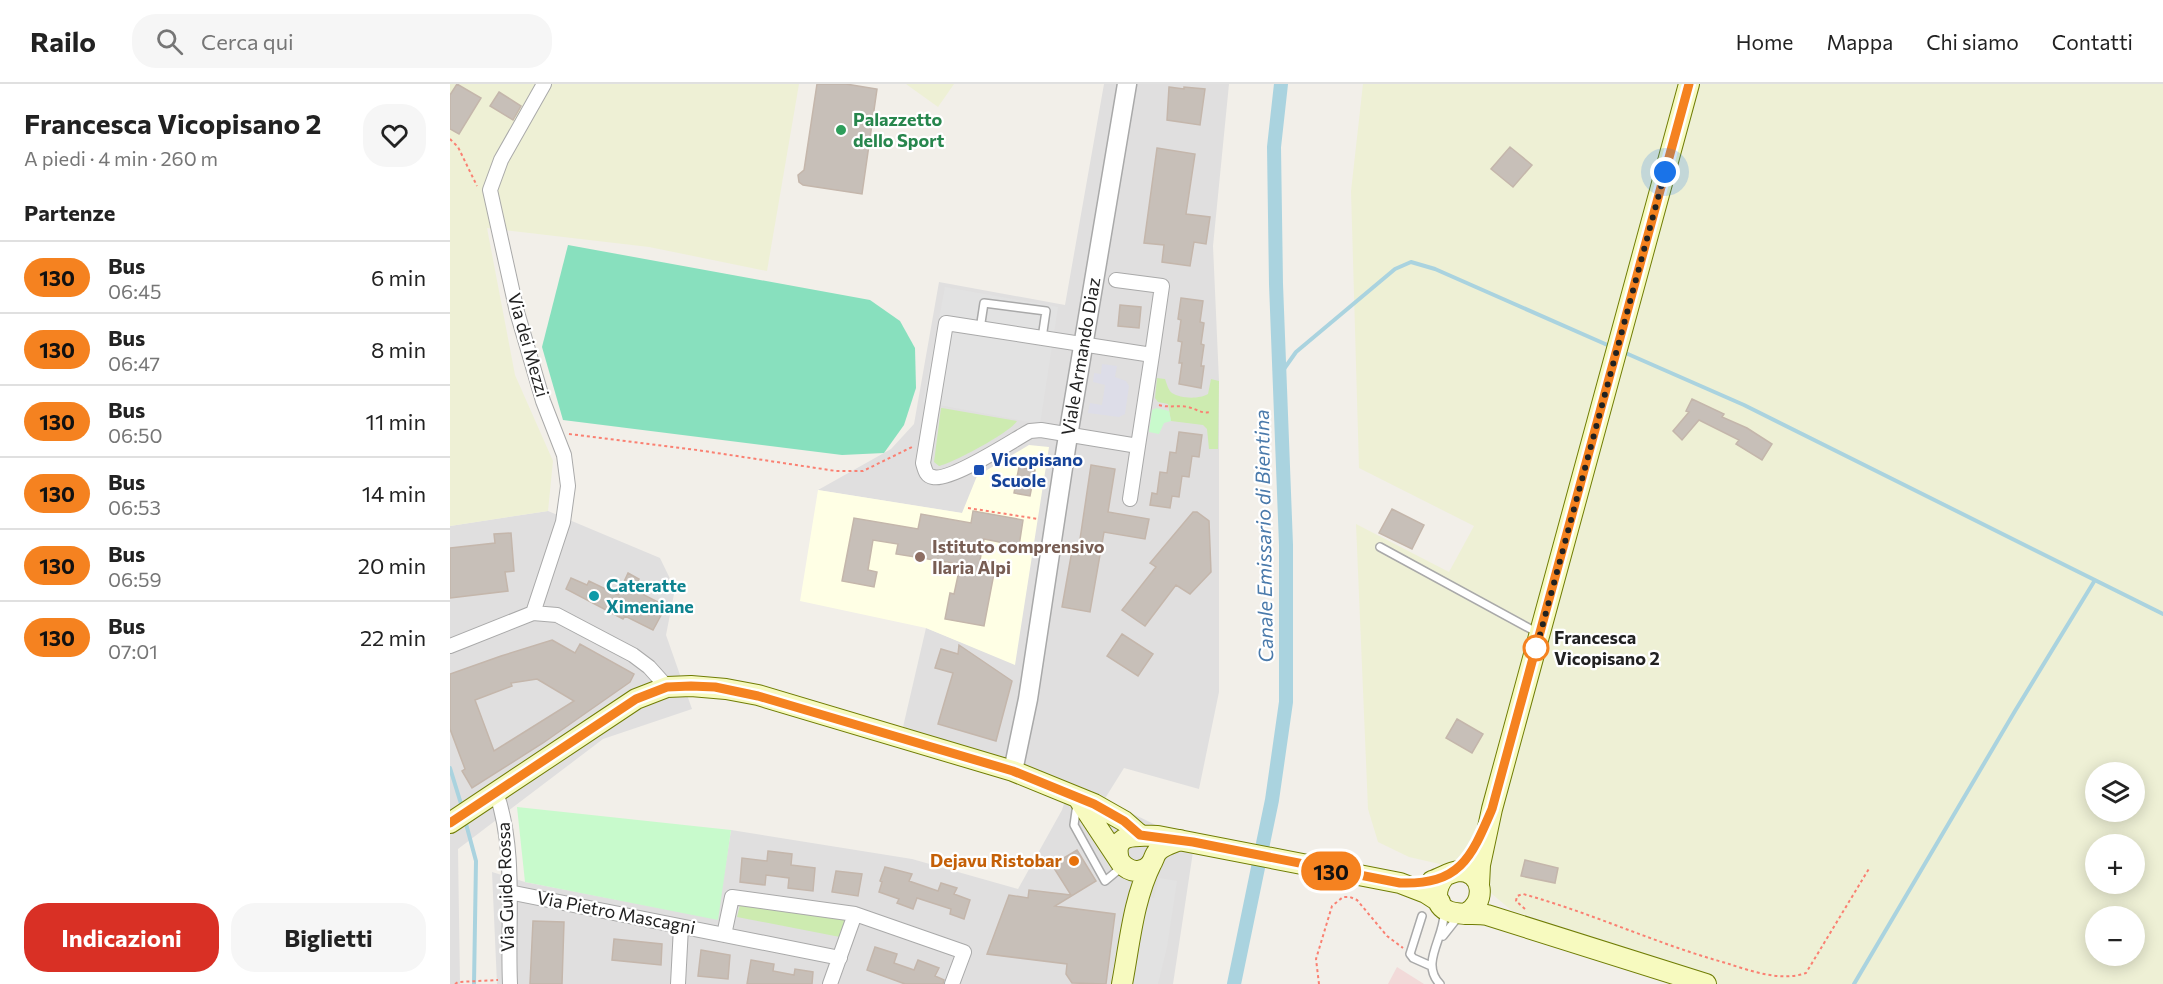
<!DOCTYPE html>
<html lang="it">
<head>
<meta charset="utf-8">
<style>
	body { margin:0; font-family:Commissioner,sans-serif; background:#f6f6f6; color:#222; height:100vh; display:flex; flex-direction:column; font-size:22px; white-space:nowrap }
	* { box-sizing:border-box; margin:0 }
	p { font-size:20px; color:#767676 }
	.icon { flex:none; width:33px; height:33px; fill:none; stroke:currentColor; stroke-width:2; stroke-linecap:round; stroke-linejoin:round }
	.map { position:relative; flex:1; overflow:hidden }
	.drawer { display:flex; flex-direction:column; background:#fff; width:450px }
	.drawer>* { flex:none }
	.badge { padding:0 12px; border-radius:20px; font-size:21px; line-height:39px }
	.tools { position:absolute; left:1635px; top:678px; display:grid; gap:12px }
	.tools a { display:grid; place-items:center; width:60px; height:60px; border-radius:50%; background:#fff; box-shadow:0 3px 15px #0003; font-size:30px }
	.you { position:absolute; width:30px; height:30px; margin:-15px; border:4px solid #fff; border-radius:50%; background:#1a73e8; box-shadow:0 0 0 9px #1a73e833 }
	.map>.badge { position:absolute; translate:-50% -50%; box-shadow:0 0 0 3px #fff }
	h2 { padding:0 24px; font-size:22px; line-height:54px }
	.round { display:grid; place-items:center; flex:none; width:63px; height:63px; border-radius:24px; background:#f6f6f6 }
	.summary { display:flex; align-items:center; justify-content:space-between; height:102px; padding:0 24px }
	h1 { font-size:28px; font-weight:700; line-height:45px }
	.cta { display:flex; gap:12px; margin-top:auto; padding:12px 24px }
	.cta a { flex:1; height:69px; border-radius:24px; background:#d93025; color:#fff; font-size:24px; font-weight:700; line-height:69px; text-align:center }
	.cta a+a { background:#f6f6f6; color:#222 }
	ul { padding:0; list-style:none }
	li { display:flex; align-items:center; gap:18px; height:72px; padding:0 24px; border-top:2px solid #e0e0e0 }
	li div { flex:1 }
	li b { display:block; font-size:22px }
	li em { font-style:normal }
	li .badge { min-width:66px; font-weight:700; text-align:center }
	header { display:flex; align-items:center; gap:36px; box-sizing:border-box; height:84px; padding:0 30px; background:#fff; border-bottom:2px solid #e0e0e0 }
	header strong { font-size:28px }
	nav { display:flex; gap:33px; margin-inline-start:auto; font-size:21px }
	.search { width:420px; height:54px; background:#f6f6f6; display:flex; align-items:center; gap:15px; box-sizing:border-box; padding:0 21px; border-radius:24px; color:#767676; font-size:22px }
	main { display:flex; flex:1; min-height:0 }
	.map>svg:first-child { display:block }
	.residential { fill:#e0dfdf }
	.commercial { fill:#f2dad9 }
	.education { fill:#ffffe5 }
	.farmland { fill:#eef0d5; fill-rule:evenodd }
	.grass { fill:#cdebb0 }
	.park { fill:#c8facc }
	.pitch { fill:#88e0be }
	.parking { fill:#e2e2e2 }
	.plaza { fill:#dddde8 }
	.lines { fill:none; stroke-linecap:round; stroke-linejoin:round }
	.stream { stroke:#aad3df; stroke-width:4 }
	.canal { stroke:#aad3df; stroke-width:14 }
	.building { fill:#c7bfb8; stroke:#c4b6ab; stroke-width:1.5; fill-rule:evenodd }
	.service-casing { stroke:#a9a9a9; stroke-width:10 }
	.minor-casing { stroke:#a9a9a9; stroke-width:16 }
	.tertiary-casing { stroke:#a9a9a9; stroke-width:21 }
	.secondary-casing { stroke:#707d05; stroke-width:22 }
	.path { stroke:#fa8072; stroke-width:2; stroke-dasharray:3 3; stroke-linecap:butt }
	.service { stroke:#fff; stroke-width:7 }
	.minor { stroke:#fff; stroke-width:14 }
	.tertiary { stroke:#fff; stroke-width:18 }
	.secondary { stroke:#f7fabf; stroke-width:20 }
	.line-casing { stroke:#fff; stroke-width:14 }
	.line { stroke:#f58220; stroke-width:9 }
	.walk { stroke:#222; stroke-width:6; stroke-dasharray:0 10.8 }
	.leisure-dot { fill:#2e9e5b; stroke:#fff; stroke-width:2 }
	.transit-dot { fill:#1a4fb4; stroke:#fff; stroke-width:2 }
	.education-dot { fill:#8d6e63; stroke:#fff; stroke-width:2 }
	.culture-dot { fill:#0f9aa8; stroke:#fff; stroke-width:2 }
	.stop-dot { fill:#fff; stroke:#f58220; stroke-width:3 }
	.food-dot { fill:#e8710a; stroke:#fff; stroke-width:2 }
	.labels { text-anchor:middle; stroke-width:4.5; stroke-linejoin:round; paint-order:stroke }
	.leisure-label { font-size:18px; font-weight:bold; fill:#27864d; stroke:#fff; text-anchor:start }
	.street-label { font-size:18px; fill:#222; stroke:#fff }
	.transit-label { font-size:18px; font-weight:bold; fill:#164399; stroke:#fff; text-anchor:start }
	.education-label { font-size:18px; font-weight:bold; fill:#785e54; stroke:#fff; text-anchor:start }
	.culture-label { font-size:18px; font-weight:bold; fill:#0d838f; stroke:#fff; text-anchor:start }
	.stop-label { font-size:18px; font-weight:bold; fill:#222; stroke:#fff; text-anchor:start }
	.food-label { font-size:18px; font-weight:bold; fill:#c56008; stroke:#fff; text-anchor:end }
	.water-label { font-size:20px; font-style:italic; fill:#4a7aab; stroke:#fff }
</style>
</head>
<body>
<header>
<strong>Railo</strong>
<div class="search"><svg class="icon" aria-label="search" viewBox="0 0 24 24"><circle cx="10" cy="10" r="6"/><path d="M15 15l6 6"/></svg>Cerca qui</div>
<nav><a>Home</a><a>Mappa</a><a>Chi siamo</a><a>Contatti</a></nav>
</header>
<main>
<section class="drawer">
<div class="summary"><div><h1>Francesca Vicopisano 2</h1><p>A piedi · 4 min · 260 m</p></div><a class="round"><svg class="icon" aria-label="heart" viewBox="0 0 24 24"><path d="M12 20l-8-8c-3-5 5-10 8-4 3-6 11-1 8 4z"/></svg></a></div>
<h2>Partenze</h2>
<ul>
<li><span class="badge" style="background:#f58220;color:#111">130</span><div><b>Bus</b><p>06:45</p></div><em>6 min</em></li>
<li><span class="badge" style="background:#f58220;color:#111">130</span><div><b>Bus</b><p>06:47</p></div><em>8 min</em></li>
<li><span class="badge" style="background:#f58220;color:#111">130</span><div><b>Bus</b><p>06:50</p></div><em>11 min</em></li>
<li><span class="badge" style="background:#f58220;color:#111">130</span><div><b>Bus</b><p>06:53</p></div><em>14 min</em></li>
<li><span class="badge" style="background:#f58220;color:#111">130</span><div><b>Bus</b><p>06:59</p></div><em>20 min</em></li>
<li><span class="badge" style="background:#f58220;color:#111">130</span><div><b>Bus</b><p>07:01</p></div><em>22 min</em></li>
</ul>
<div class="cta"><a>Indicazioni</a><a>Biglietti</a></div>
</section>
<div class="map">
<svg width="1713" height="900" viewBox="0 0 1713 900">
	<rect width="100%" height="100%" fill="#f2efe9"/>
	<path class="residential" d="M654 0H779L763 162 769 297V608L749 705 674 684 654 716 708 742 746 748 723 900H47L42 788 75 798 267 835 281 746 462 775 568 805 612 726 620 701 453 643 476 544 565 580 512 429 368 406 441 365 464 340 489 198 615 221Z
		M98 427 210 474 225 505 216 551 242 625 153 655 8 765 10 900H0V442Z"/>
	<path class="commercial" d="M947 883 974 900H938Z"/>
	<path class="education" d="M579 361 599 363 565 581 476 544 350 517 368 406 512 429 527 392Z"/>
	<path class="farmland" d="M0 0H349L317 187 199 163 37 144 65 291 103 377 98 427 0 442Z
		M456 0H504L488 23Z
		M913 0H1713V900H1250L1254 890 1061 826 1042 810 1037 802 1038 791 959 773 928 758 918 725 906 440 999 488 1024 442 909 384 901 107ZM1646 688H1684V728H1646ZM1646 760H1684V800H1646ZM1646 832H1684V872H1646Z"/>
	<path class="grass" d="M707 294 715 295C717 300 718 306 722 309 731 315 750 315 758 310L761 295 769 297 768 365H759L757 345 753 341 721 337 718 320 708 318 705 314Z
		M491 324H492L567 337C561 348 503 379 489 382L484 378Z
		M290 821 395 834 390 853 287 833Z"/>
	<path class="park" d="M707 324 719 327 721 337 714 339 709 350 699 348 702 326Z
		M67 723 281 746 268 836 75 798Z"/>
	<path class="pitch" d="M118 161 420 216 450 237 465 264 466 304 454 341 434 369 392 371 113 336 92 263Z"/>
	<path class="parking" d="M495 203 608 223 590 340 473 318Z
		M709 794 727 797 717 863 708 900H680L694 813 704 814Z"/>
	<path class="plaza" d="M652 280 667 282 665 293 676 297 679 302 675 330 669 333 638 329 640 319 652 321 655 301 643 298 644 289 651 290Z"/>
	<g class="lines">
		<path class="stream" d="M1171 267 1294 321 1713 530
			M829 292 846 268 945 185 961 178 985 185 1162 263
			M0 684 12 723
			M15 736 26 777 24 900
			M1404 900 1565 627 1645 496"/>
		<path class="canal" d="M784 900 822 716 836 618V461L826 200 824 63 831 0"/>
	</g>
	<path class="building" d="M7 0 31 14 9 50 0 45V11Z
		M367 0H396L427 5 412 110 353 101 349 98 348 91 354 86Z
		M719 3 734 5V3L755 5 750 41 717 36Z
		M49 8 71 22 63 36 40 22Z
		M1060 63 1082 81 1063 103 1041 85Z
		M707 64 745 70 736 130 760 133 756 160 744 158 740 182 712 178 714 161 694 159Z
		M731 214 753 217 750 238 754 239 751 260 754 261 751 282H754L751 304 729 300 732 279H729L732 258 728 257 731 236 728 235Z
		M670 221 691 223 689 244 668 242Z
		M1242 315 1274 330 1272 333 1297 344 1322 360 1312 376 1286 360 1289 356 1249 336 1232 356 1223 347 1239 328 1236 327Z
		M729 348 752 351 749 373 742 372 739 393 732 392 729 413 722 412 720 424 700 421 702 409 707 410 710 388 717 389 720 368 726 369Z
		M641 381 665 385 658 428 699 435 695 455 654 448 640 528 612 523 623 461 629 462Z
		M569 383 585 386 580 412 564 409Z
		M942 425 974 441 962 465 929 449Z
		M523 427 573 436 569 462 534 455 530 476 546 479 534 542 495 535 500 509 504 510 509 487 502 486 503 479 446 470 448 460 423 456 418 486 427 488 424 503 392 497 404 434 468 445 471 430 521 439Z
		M743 428H747L759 437 761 488 740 510 726 501 695 542 672 526 706 483 700 479Z
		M61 449 64 487 55 488 58 507 0 514V464L45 459 44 450Z
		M178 489 189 495 184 506 216 522 203 546 175 532 173 535 116 505 121 494 137 501 139 497 168 511Z
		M672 550 703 570 688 592 657 572Z
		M102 556 125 569 130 560 184 590 180 598 93 659 22 704 12 687 15 685 0 645V590L51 572ZM87 595 124 617 44 667 25 616 62 602 61 599Z
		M509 561 562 597 546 657 488 640 503 589 485 584 491 565 508 570Z
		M1007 635 1033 650 1022 669 996 654Z
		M627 766 646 797 605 822 665 830 656 900 622 899 616 890 617 880 537 870 559 811 578 814 579 806 621 811 602 781Z
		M318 767 342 770 341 781 365 784 363 807 338 804 339 794 316 791 315 801 290 798 292 774 317 777Z
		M1075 776 1108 784 1105 799 1071 792Z
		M435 783 462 790 459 797 488 807 491 799 507 804 504 810 520 816 514 835 500 830 501 825 467 814 463 825 447 819 449 815 429 808 432 798 430 797Z
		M386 787 412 790 408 812 382 808Z
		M83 837 114 838 112 900H80Z
		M164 855 212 860 211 881 162 876Z
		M425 863 447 870 444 879 464 886 468 876 489 884 485 892 494 896 493 900H455L417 886Z
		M251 866 280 871 278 895 248 892Z
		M301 876 324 880 323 887 344 891 345 885 363 888 362 900H297Z"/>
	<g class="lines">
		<defs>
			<path id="service" d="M530 245 534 219 596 227 592 254
				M930 463 1088 549
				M627 720 624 741 655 797 673 782
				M972 832 960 870 963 874 981 882
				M993 852 1008 833
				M990 900C969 879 996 852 994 827"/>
			<path id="minor" d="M666 196 712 202 702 271
				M496 239 702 271 688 362 591 346 580 347C562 357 500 398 483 393 476 392 475 386 473 379Z
				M680 415 688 362
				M83 529 113 438 118 402 114 371 93 317 67 228 40 106 51 76 94 0
				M0 562 83 529 107 531 183 571 199 583 217 603
				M46 708C67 768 57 837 60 900
				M59 808 390 874
				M274 851 282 813 405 830 514 868 502 900
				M228 900 231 843
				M380 900 405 830"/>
			<g id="tertiary">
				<path id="s1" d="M563 687 578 615 616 364 677 0"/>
			</g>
			<path id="secondary" d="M628 714 671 779C679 788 692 791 701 780 704 776 704 771 708 767 714 761 723 759 730 756
				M0 739 186 615 217 603 241 602 276 605 308 611 563 687 644 720 674 737 690 751
				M669 776C661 747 690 752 708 752L950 799 976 809 990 818
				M994 793C990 798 987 804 987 811 989 836 1020 828 1037 831L1256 900
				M982 797C991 794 1000 788 1009 787 1034 787 1037 820 1015 830
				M1029 801 1030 781 1042 725 1239 0
				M672 900C680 858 683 816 702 778"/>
		</defs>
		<use href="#service" class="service-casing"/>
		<use href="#minor" class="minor-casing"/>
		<use href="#tertiary" class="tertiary-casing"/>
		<use href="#secondary" class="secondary-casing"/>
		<path class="path" d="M0 55 8 63 27 102
			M709 321C719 324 729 321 738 323 747 325 751 330 761 328
			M119 350 247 366 386 387H413L462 363
			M518 424 588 435
			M1075 825 1066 817 1067 812 1073 810C1142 829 1207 860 1276 879 1301 887 1331 898 1356 889L1420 783
			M5 900 8 898 48 896
			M869 900 866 875 882 822 893 813H900L907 816 937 852 953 864"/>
		<use href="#service" class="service"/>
		<use href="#minor" class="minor"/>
		<use href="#tertiary" class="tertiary"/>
		<use href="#secondary" class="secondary"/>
	</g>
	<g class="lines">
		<defs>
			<path id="line" d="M0 739 186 615 217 603 241 602 265 603 308 612 563 687 644 720 674 737 690 751 743 758 950 799C1010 801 1021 774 1042 725L1239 0"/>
		</defs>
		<use href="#line" class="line-casing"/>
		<use href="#line" class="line"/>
		<path class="walk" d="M1086 564 1084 573 1215 88"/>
	</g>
	<circle class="leisure-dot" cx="391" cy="46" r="6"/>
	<rect class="transit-dot" x="523" y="380" width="12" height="12" rx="3"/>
	<circle class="education-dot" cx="470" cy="473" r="6"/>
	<circle class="culture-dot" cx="144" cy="512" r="6"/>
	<circle class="stop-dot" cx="1086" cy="564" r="12"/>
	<circle class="food-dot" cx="624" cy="777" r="6"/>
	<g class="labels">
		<g class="leisure-label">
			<text x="403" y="42">Palazzetto<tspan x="403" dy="21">dello Sport</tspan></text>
		</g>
		<g class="street-label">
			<text transform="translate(78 261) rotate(74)" y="6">Via dei Mezzi</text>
			<text dy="6" stroke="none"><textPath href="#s1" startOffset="420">Viale Armando Diaz</textPath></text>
			<text transform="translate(56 803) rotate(-92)" y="6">Via Guido Rossa</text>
			<text transform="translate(166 829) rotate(11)" y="6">Via Pietro Mascagni</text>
		</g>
		<g class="transit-label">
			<text x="541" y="382">Vicopisano<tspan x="541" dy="21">Scuole</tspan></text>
		</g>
		<g class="education-label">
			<text x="482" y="469">Istituto comprensivo<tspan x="482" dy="21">Ilaria Alpi</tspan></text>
		</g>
		<g class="culture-label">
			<text x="156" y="508">Cateratte<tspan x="156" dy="21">Ximeniane</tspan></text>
		</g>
		<g class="stop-label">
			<text x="1104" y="560">Francesca<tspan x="1104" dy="21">Vicopisano 2</tspan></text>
		</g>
		<g class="food-label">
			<text x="612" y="783">Dejavu Ristobar</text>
		</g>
		<g class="water-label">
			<text transform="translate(814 452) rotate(-91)" y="7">Canale Emissario di Bientina</text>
		</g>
	</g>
</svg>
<div class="tools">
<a><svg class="icon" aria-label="layers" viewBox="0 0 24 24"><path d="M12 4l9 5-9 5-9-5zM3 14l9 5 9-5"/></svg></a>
<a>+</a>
<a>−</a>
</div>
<div class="you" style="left:1215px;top:88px"></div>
<b class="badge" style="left:881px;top:787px;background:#f58220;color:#111">130</b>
</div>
</main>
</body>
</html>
